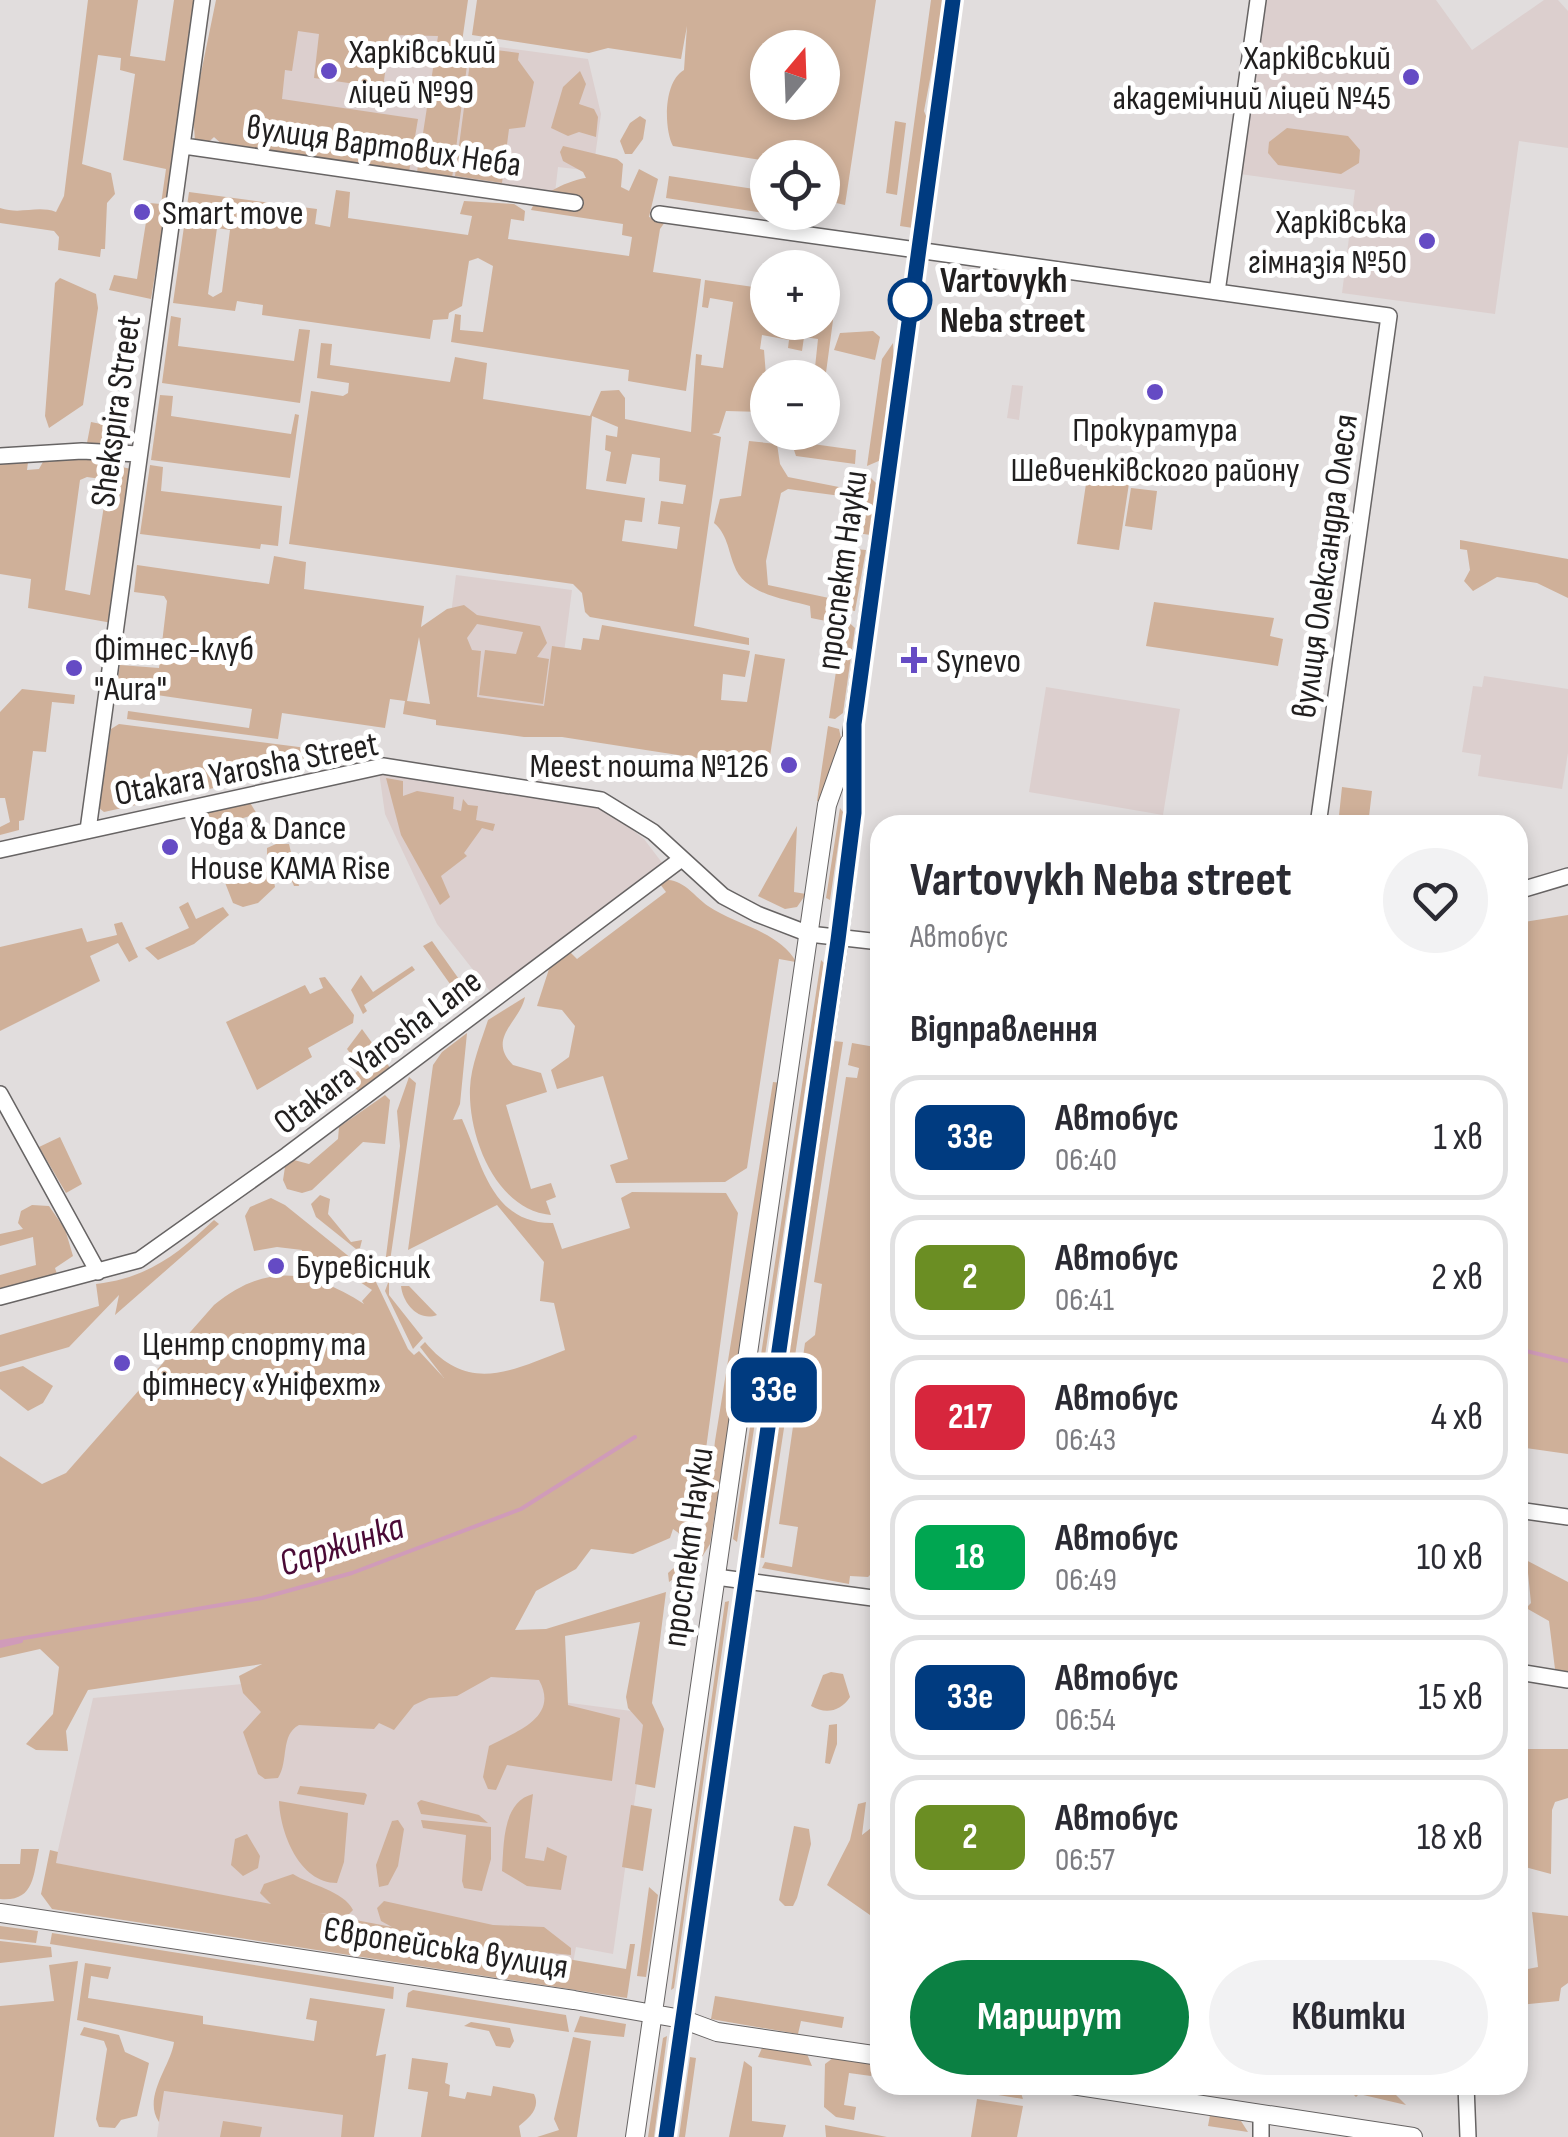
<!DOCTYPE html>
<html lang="uk">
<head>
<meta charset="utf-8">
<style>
	body { margin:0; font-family:"Sofia Sans Condensed",sans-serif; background:#f2f2f3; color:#2b2b33; height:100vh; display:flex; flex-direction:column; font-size:38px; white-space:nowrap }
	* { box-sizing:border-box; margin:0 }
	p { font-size:32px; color:#7c7c81 }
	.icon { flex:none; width:55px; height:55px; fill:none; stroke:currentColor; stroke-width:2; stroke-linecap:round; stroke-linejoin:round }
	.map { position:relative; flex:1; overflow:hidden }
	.drawer { position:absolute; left:870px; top:815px; width:658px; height:1280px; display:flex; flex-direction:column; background:#fff; border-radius:30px; box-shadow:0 5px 15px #0003 }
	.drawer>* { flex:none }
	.badge { padding:0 20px; border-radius:15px; font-size:35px; line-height:65px }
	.needle { width:65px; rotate:19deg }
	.fabs { position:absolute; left:750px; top:30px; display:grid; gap:20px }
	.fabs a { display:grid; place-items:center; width:90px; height:90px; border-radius:50%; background:#fff; box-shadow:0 5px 15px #0003; font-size:50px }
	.map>.badge { position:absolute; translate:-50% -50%; box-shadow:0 0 0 5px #fff }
	h2 { padding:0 40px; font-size:38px; line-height:90px }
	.round { display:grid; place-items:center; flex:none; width:105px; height:105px; border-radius:52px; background:#f2f2f3 }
	.head { display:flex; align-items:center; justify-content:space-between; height:170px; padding:0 40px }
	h1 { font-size:48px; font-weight:700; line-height:75px }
	.action { display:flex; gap:20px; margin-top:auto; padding:20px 40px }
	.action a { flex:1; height:115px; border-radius:60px; background:#0b8043; color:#fff; font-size:40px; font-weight:700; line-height:115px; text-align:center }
	.action a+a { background:#f2f2f3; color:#2b2b33 }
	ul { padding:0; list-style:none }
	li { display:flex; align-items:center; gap:30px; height:125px; margin:0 20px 15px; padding:0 20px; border:5px solid #e1e1e2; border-radius:30px }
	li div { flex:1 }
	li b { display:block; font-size:38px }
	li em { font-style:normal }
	li .badge { min-width:110px; font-weight:700; text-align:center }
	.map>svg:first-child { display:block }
	.built { fill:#dccfce }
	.green { fill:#cfb099; fill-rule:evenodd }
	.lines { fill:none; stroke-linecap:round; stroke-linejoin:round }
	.stream { stroke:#d09bb9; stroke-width:4 }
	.minor-casing { stroke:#676464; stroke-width:18 }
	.major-casing { stroke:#676464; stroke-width:20 }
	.minor { stroke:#fff; stroke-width:15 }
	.major { stroke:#fff; stroke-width:18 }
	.line-casing { stroke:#fff; stroke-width:22 }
	.line { stroke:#003b80; stroke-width:15 }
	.poi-dot { fill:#654bc4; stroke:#fff; stroke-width:4 }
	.stop-dot { fill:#fff; stroke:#003b80; stroke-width:5 }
	.labels { text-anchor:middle; stroke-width:10; stroke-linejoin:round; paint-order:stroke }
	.poi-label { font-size:35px; fill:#211f1f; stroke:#fff; text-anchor:start }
	.street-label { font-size:35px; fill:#211f1f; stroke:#fff }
	.stop-label { font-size:35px; font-weight:bold; fill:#211f1f; stroke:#fff; text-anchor:start }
	.water-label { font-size:38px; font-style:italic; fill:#4a0a36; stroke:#fff }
</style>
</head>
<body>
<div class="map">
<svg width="1568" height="2137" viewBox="0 0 1568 2137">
	<rect width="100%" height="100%" fill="#e1dddd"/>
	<path class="built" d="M218 0H461L436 177 416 170 407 173 224 146 214 137 210 142Z
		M1264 0H1436L1472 50 1544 0H1558L1568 11V148L1519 141 1495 314 1342 293 1355 190 1240 174Z
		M470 43 588 59 601 114 593 171 558 167 555 193 452 179Z
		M1012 385 1023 386 1019 420 1007 418Z
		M456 575 572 590 555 723 439 708Z
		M1484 676 1568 689V753L1562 789 1478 776 1481 755 1462 752 1473 686 1482 687Z
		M1046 687 1180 709 1163 815 1029 792Z
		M379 772 586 803 609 811 644 839 663 864 493 995 437 924 385 814Z
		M562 1654 555 1701 647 1713 613 1954 576 1947 573 1963 55 1863 93 1698Z
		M163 2091 344 2115 341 2137H157Z"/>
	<path class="green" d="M88 0H138L130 56 165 61 174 0H200L151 299 109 290 114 275 137 279 149 203 161 204 166 169 123 160 135 74 120 70 121 58 98 55 82 164 111 173 115 194 107 203 105 249H101L100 257 58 250 59 237 54 231 0 223V208C21 215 37 205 56 212L64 196Z
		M216 0H468L462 42 470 43 452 179 417 172 438 36 390 35 383 88 314 78 319 34 298 31 292 71 285 70 282 99 418 119 409 172 224 146 214 137 207 143 195 141 193 112Z
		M477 0H876L845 205 823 200 822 158 767 161 673 146C664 129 663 82 684 70L687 26 681 59 608 48 589 53 472 35ZM768 48H822V102H768Z
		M931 0H945L924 111 928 121 913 228 900 226Z
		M472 47 519 53 518 60 534 82 525 127 509 129 502 183 455 176Z
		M580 71 586 84 579 104 594 109 598 117 596 137 579 132 568 136 551 128 563 87Z
		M640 116 646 120 643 139 632 154H625L620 141 630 123Z
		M895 121 906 123 897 195 886 193Z
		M1287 128 1348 136 1360 150 1359 163 1341 174 1278 165 1268 153 1269 142Z
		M563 146 617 159 623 164 621 187 629 191 639 169 658 179 649 217 665 222 660 229 653 272 701 279 686 391 628 381 629 370 451 342 455 314 461 315 460 330 483 332 493 266 478 258 469 261 462 306 449 313 448 319 433 320 430 339 262 315 263 305 237 301 235 311 173 303 189 192 317 209 315 224 330 227 336 190 350 192 348 218 468 235 472 216 460 214 464 201 514 204 525 211 524 221 511 219 508 239 629 256 632 237 622 235 623 224 531 210C537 194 573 179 586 178L583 172 563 161 560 152ZM217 228 230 230 222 292 213 297 208 294Z
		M669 176 767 191 768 212 809 213V220L666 198Z
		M60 278 96 294 98 308 83 405 49 428 45 416 55 283Z
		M705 280 767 289 768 322H822L823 297 836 298 823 395 822 378 802 377H814L818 339 804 337 802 351 788 348 789 340 762 335 760 349 764 350 768 402 763 412 726 411 719 433 712 434 721 437 694 626 749 638V645L590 617 585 612 582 593 573 584 289 544 311 391 343 396 348 393 349 383 317 378 321 343 332 344 330 365 450 382 455 357 487 363 483 399 590 416 601 391 619 390 625 398V419L691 432 696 354 702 355 701 365 723 368 733 302 710 298 708 308 702 307ZM592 416 618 427 617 437 606 435 605 450 611 452 606 481 626 484 632 454 660 458 659 481 686 485 683 504 661 501 658 524 680 527 677 549 622 541 625 520 642 522 645 498 586 489Z
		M171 316 181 318 178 346 294 361 299 329 310 330 300 403 162 383Z
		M873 331 880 337 875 360 834 350 840 333Z
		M893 343 894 373 881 460 867 466 882 359Z
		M160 395 173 396 171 416 291 434 295 414 299 415 290 478 151 460Z
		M91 422 121 428 126 440 117 446 86 448Z
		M749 441 777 444 780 464 788 477 844 488 841 496 788 489 781 493 766 561 768 585 829 598 826 621 811 618 810 606C784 599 744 594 734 565 728 549 727 534 714 523L720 499 741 496Z
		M791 441 856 450 855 464 796 456Z
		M104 456 109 464 131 469 112 623 28 608 31 579 0 574V458L28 462 27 470 39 469 44 460ZM87 477 108 480 90 595 65 590 80 480Z
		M1089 464 1131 470 1119 550 1077 544Z
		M150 465 163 467 161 491 282 506 278 546 261 544 260 549 140 534Z
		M866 473 877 484 870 535 858 533Z
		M1131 488 1157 491 1152 530 1125 526Z
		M1460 540 1568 559V598L1537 583 1497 577 1473 591 1464 581 1470 570 1467 550 1460 549Z
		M855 549 866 550 855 611 846 610Z
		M274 556 306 562 304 589 424 606 421 627 447 609 464 605 477 615 540 626 547 643 537 657 549 659 543 704 479 695 485 650 516 654 523 632 477 624 467 638 472 650 481 651 477 697 544 706 552 646 581 650 583 638 599 640 602 625 750 651 745 677 723 674 721 700 747 702 755 654 785 659 768 769 562 737H524L436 725V720L403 714 405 701 390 699 385 728 282 713 278 739 127 719 128 711 249 728 252 709 116 689 120 665 159 668 167 601 164 596 134 592 137 565 269 584ZM419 637 430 704 407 701Z
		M1154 602 1274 618 1270 636 1283 639 1278 666 1146 646Z
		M844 618 855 628 843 713 835 719 829 718Z
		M22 689 75 695 74 704 52 702 46 752 33 751 24 820 19 821V830L0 835V827L10 822 5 798H0V712Z
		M119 724 338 752 337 761 104 812 99 808 111 729Z
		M828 726 839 729 841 738 823 802 817 801Z
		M386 778 403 781V796L417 791 454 797 453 809 461 811 463 799 468 805 478 806 476 820 495 824 493 831 482 828 464 853 467 856 441 876 450 897 440 905 401 835Z
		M1342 787 1372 791 1368 825H1338Z
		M249 801 257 814 199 831 198 813Z
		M840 808 843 812 830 900 826 898Z
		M797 826 794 892 806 894 797 907 785 909 758 896Z
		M276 844H289L299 886H294L280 854 270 860 275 887 258 903 243 907 233 903 224 880 267 869V848Z
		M668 880C685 881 695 897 708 906 734 924 781 932 796 962L779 959 747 1168 725 1182 616 1183 610 1165 628 1159 603 1076 557 1089 551 1070 569 1057 575 1026 562 1010 537 1006 549 969 570 952 577 959 666 892 660 884Z
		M188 902 196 919 223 907 229 915 194 944 158 960 145 948 189 928 179 907Z
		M1568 915V1454L1518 1447V923Z
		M122 922 138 957 129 962 118 943 90 956 100 981 0 1031V947L82 928 87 942 117 935 114 924Z
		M432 941 473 999 465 1005 423 946Z
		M821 960 824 963 737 1542 733 1539Z
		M412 966 415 970 364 1005 367 1011 363 1014 351 990 361 975 373 992Z
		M325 977 354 1015 353 1023 308 1048 312 1057 257 1090 226 1022 305 985 310 994 323 988 319 978Z
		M525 997C520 1022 486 1038 513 1065L541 1073 547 1092 506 1105 531 1189 551 1183 556 1197 546 1201 551 1215C496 1210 468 1137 470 1088 471 1065 481 1042 488 1020Z
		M362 1029 391 1069 361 1095 349 1079 361 1068 347 1049Z
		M467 1033 460 1104 453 1120 462 1119C482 1163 491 1224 553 1223L562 1249 630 1228 621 1198 632 1192 726 1193 738 1213 690 1567 669 1582 668 1573 678 1564 680 1534 673 1529 670 1538 633 1554 591 1549 576 1569 536 1591 515 1630 546 1629 666 1592 652 1703 664 1729 655 1788 635 1784 643 1725 628 1708 626 1697 640 1622 565 1636 568 1705 620 1718 612 1781 507 1765 496 1790 488 1789 483 1777 489 1746C515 1732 560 1718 539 1680L491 1677 457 1696 429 1698 414 1705 394 1730 379 1723 374 1729 299 1725C280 1735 289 1761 278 1778L265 1779 258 1774 243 1732 261 1712 243 1693 239 1676 262 1664 88 1690 66 1731 68 1751 36 1750 26 1744 53 1714 59 1667 40 1649 0 1658V1456L42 1484 66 1473 214 1305C267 1262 311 1270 364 1304L362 1301 372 1290 333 1264 302 1255V1250L277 1247 254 1251 245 1216 250 1207 271 1198 285 1205 367 1271 385 1264 400 1146 397 1111 409 1077 416 1083 389 1268 376 1282 408 1349 414 1355 419 1351 444 1378 420 1347 425 1342C468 1394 511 1371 565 1350L554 1303 540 1301 544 1262 497 1205 408 1250 433 1065 442 1052Z
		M834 1041 843 1042C816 1215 791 1385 764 1558L757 1557Z
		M852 1043 875 1047 870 1074 880 1076V1565L868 1577 850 1576 849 1584 762 1568 765 1562 792 1567 798 1527 779 1524 805 1343 815 1335 822 1284 814 1282 846 1077 857 1078 859 1068 848 1065Z
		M773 1082 782 1083 710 1544 702 1557 715 1441Z
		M385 1095 390 1100 385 1144 363 1142 312 1190 302 1193 287 1189 283 1180 285 1167 294 1160 309 1164 338 1139 339 1127Z
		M60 1137 82 1184 66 1193 39 1147Z
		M320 1195 330 1199 328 1214 351 1242 362 1240 360 1248 356 1249 316 1217 311 1204Z
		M32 1205 49 1206 65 1229 73 1256 55 1268 58 1277 0 1294V1275L36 1265 33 1237 0 1246V1234L23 1229 18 1223 21 1211Z
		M214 1220 219 1224 115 1315 119 1295 69 1347 0 1367V1335L99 1306 96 1284C147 1278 177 1255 214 1220Z
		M389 1280V1295L423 1338 413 1349 385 1291Z
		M401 1286H409L437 1315C419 1322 403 1304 401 1286Z
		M23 1366 53 1386 43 1403 28 1411 0 1389V1372Z
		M1518 1556 1568 1582V1676L1555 1669 1549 1621 1526 1608 1531 1603 1528 1573 1518 1570Z
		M729 1601 674 1988 671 1990 725 1602Z
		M831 1672 843 1674 850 1697C841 1711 826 1715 811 1706L823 1675Z
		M837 1724V1744L830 1764 825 1763 829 1725Z
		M1528 1749H1568V1798L1555 1802 1552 1810 1551 1874 1518 1865V1763Z
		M300 1786 365 1793 367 1795 364 1805 297 1794Z
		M533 1794 525 1858 544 1861 547 1847 567 1856 561 1890 527 1886 502 1871C504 1844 502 1802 533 1794Z
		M421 1800 479 1815 488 1823 421 1814 417 1803Z
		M279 1801 348 1813 344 1862 337 1883C299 1883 280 1832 279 1801Z
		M866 1802 862 1835 880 1821V1874L875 1884 880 1891V1922L827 1885 850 1840 858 1804Z
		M631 1805 652 1809 643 1871 622 1867Z
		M398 1820 404 1829 398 1866 388 1885 379 1887 376 1865 392 1821Z
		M421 1820 491 1827V1859L482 1891 464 1888 462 1881 466 1835 423 1828Z
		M794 1826 809 1829 811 1844 797 1898 793 1906H785L779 1900Z
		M247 1834 260 1856 258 1868 243 1876 231 1865 235 1839Z
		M21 1849H39C33 1877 34 1902 0 1899V1864H20Z
		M50 1850 58 1852 56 1863 271 1904 260 1893 264 1884 293 1874C310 1885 344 1891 353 1910L347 1916 319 1913 392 1927 381 1921 377 1908 384 1901 493 1925 544 1927 571 1948V1955L504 1948 626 1969 630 1944H635L627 1998 52 1909 41 1894Z
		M649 1887 658 1895 646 1977 637 1976Z
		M1532 1912 1568 1916V1983L1561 1988 1559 2001 1518 2005V1971L1538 1967Z
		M0 1926 38 1931 36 1943 0 1939Z
		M52 1933 394 1987 393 1999 50 1944Z
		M0 1941 51 1947 52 1957 0 1963Z
		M78 1961 54 2137H0V2006L54 2001 49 1965Z
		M85 1963 111 1967 108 1979 91 1976 88 1998 203 2016V2024L314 2041 317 2021 306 2019 310 1998 385 2009 376 2056 386 2054 374 2137H341L343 2115 164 2091 159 2122C142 2097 171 2066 174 2042L77 2020Z
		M413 1990 566 2015 569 2032 406 2007 408 1993Z
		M715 1996 844 2017 842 2028 801 2021 798 2034 711 2019Z
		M580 2016 626 2024 624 2037 574 2032Z
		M471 2022 510 2028 514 2041 510 2048 496 2046 489 2031 464 2026Z
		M84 2027 119 2035 125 2052 149 2063 137 2116 121 2120 115 2128 99 2127 96 2119 107 2049 104 2041 80 2035Z
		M667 2036 654 2137H648L663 2038Z
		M573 2037 591 2041 577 2137H537L559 2130 554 2119Z
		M762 2048 807 2054 812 2066 758 2057Z
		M690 2057 696 2058 685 2137H679Z
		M412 2058 448 2063 445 2083 450 2085 449 2096 465 2099 467 2092 491 2096 493 2086 534 2094C541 2108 529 2118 519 2126L521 2137H421L428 2092 408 2089Z
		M833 2058 873 2064 871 2076 849 2073 844 2105 856 2107 854 2120 836 2117 824 2107 825 2064Z
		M744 2061 752 2067V2121L786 2125 783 2137H729Z
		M968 2085 1019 2087 1023 2099 968 2090Z
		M1344 2085H1386L1406 2105 1359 2094 1356 2097Z
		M977 2099 1023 2106 1017 2137H971Z
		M1210 2115 1241 2121 1248 2132 1208 2126Z
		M223 2121 262 2127 260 2137H220Z
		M825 2125 887 2137H826Z"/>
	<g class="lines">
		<path class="stream" d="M1518 1349 1568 1361
			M0 1642 262 1598 352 1573 521 1509 635 1437
			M0 1646 21 1641"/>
		<defs>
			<path id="minor" d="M184 146 575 203
				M659 214 1389 316 1318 825
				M1217 292 1258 0
				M0 456 82 451 138 454
				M88 830 202 0
				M0 850 383 766 601 800 653 832 723 896 757 914 809 934 880 942
				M1518 891 1568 876
				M0 1094 98 1272
				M0 1297 139 1260 287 1155 680 860
				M1518 1510 1568 1517
				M716 1577 880 1599
				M1518 1672 1568 1680
				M1466 2085 1468 2137
				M1261 2137V2114"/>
			<path id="major" d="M0 1913 574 2000 682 2019 717 2032 880 2056
				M1072 2085 1413 2137
				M635 2137 827 805 849 743
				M666 2137 839 939 854 813 852 733 953 0"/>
		</defs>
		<use href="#minor" class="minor-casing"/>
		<use href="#major" class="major-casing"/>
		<use href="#minor" class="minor"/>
		<use href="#major" class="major"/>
	</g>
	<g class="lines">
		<defs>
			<path id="line" d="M666 2137 838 940 854 813V724L953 0"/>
		</defs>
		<use href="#line" class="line-casing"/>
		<use href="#line" class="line"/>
	</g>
	<g class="poi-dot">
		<circle cx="329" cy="71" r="10"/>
		<circle cx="1411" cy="77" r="10"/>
		<circle cx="142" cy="212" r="10"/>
		<circle cx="1427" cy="241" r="10"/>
		<circle cx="1155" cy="392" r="10"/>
		<path d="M909 645h10v10h10v10h-10v10h-10v-10h-10v-10h10z"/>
		<circle cx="74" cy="668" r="10"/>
		<circle cx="789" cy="765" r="10"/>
		<circle cx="170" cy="847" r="10"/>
		<circle cx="276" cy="1266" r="10"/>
		<circle cx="122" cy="1363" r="10"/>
	</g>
	<circle class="stop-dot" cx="910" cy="300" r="20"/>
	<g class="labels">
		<g class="poi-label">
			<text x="349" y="63">Харківський<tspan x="349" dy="40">ліцей №99</tspan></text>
			<text x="1391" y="69" text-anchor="end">Харківський<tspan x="1391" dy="40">академічний ліцей №45</tspan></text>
			<text x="162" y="224">Smart move</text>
			<text x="1407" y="233" text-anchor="end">Харківська<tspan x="1407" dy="40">гімназія №50</tspan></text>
			<text x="1155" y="441" text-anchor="middle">Прокуратура<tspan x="1155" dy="40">Шевченківского району</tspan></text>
			<text x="94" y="660">Фітнес-клуб<tspan x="94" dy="40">"Aura"</tspan></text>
			<text x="936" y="672">Synevo</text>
			<text x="769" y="777" text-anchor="end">Meest пошта №126</text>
			<text x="190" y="839">Yoga &amp; Dance<tspan x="190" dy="40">House KAMA Rise</tspan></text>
			<text x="296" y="1278">Буревісник</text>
			<text x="142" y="1355">Центр спорту та<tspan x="142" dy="40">фітнесу «Уніфехт»</tspan></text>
		</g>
		<g class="street-label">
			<text transform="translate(384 145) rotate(8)" y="12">вулиця Вартових Неба</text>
			<text transform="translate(115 411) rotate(-82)" y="12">Shekspira Street</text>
			<text transform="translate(1324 566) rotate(-82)" y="12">вулиця Олександра Олеся</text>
			<text transform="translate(841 570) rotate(-82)" y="12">проспект Науки</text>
			<text transform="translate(246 768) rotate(-11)" y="12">Otakara Yarosha Street</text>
			<text transform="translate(377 1051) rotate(-37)" y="12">Otakara Yarosha Lane</text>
			<text transform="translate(687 1547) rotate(-82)" y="12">проспект Науки</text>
			<text transform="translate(446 1947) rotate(9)" y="12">Європейська вулиця</text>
		</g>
		<g class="stop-label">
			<text x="940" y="292">Vartovykh<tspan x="940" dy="40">Neba street</tspan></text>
		</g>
		<g class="water-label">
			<text transform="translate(341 1544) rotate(-18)" y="13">Саржинка</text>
		</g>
	</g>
</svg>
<div class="fabs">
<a><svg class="needle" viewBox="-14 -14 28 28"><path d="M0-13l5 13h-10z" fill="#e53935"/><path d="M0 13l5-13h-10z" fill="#7c7c81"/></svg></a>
<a><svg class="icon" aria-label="locate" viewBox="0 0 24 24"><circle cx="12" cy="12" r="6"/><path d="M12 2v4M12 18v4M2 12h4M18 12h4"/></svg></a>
<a>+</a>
<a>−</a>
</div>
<b class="badge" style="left:774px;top:1390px;background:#003b80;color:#fff">33е</b>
<section class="drawer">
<div class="head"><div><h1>Vartovykh Neba street</h1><p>Автобус</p></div><a class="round"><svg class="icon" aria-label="heart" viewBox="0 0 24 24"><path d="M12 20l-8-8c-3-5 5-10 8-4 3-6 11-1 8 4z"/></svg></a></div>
<h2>Відправлення</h2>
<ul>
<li><span class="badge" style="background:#003b80;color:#fff">33е</span><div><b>Автобус</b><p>06:40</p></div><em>1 хв</em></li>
<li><span class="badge" style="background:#6b8e23;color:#fff">2</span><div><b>Автобус</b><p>06:41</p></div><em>2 хв</em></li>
<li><span class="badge" style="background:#d7263d;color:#fff">217</span><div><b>Автобус</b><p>06:43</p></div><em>4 хв</em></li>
<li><span class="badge" style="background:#00a651;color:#fff">18</span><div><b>Автобус</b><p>06:49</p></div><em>10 хв</em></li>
<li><span class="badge" style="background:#003b80;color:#fff">33е</span><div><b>Автобус</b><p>06:54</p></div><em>15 хв</em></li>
<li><span class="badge" style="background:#6b8e23;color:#fff">2</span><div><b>Автобус</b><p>06:57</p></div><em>18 хв</em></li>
</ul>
<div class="action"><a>Маршрут</a><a>Квитки</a></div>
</section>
</div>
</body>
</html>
